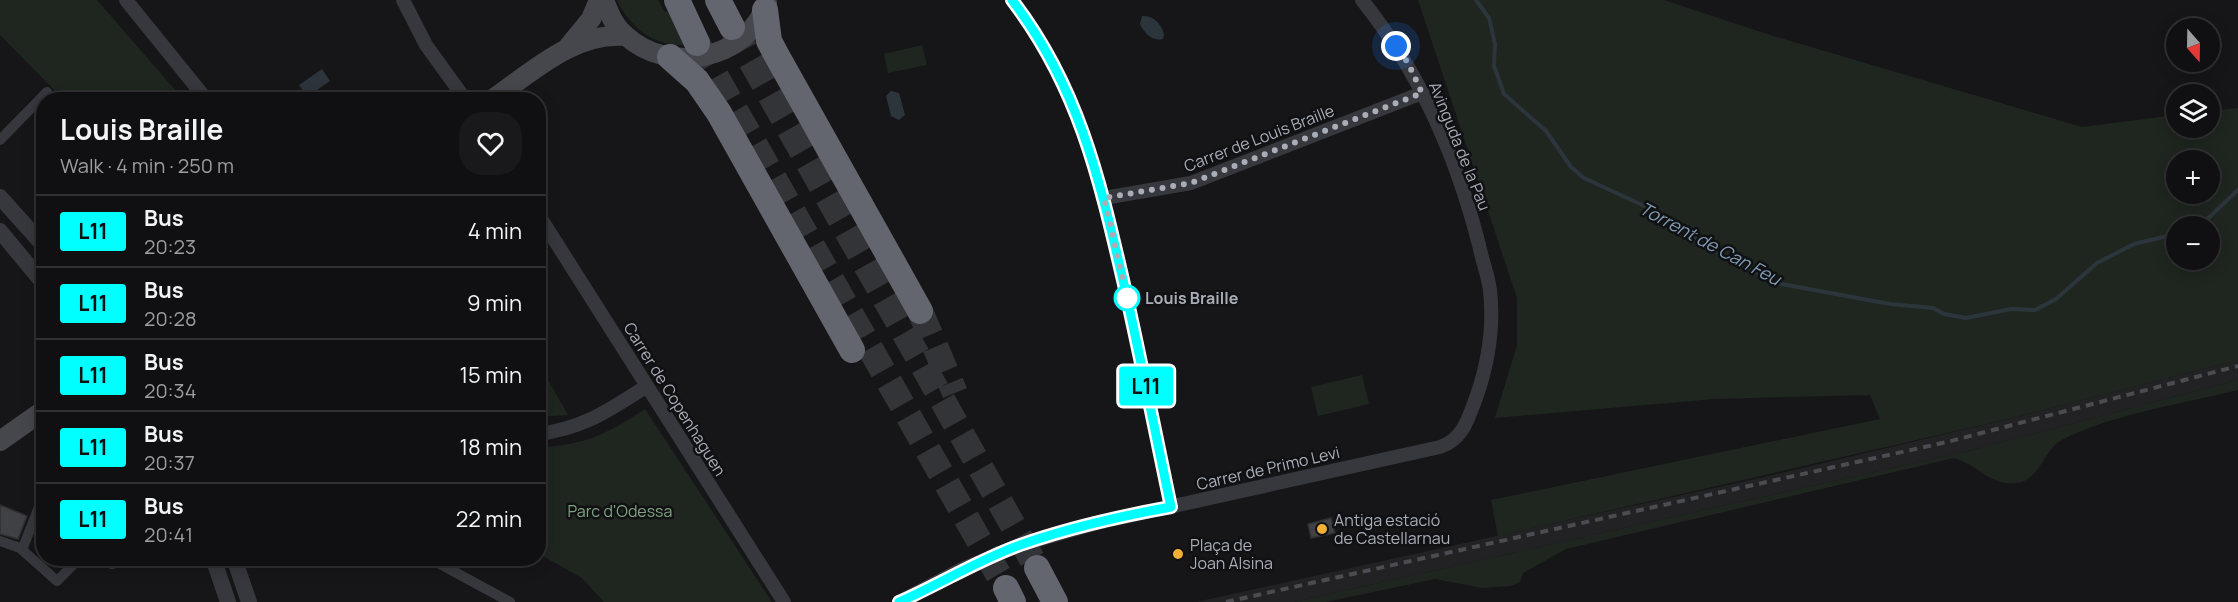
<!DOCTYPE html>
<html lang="en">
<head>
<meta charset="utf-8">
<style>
	body { margin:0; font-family:Manrope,sans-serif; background:#19191b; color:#f1f3f6; height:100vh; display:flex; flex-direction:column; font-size:22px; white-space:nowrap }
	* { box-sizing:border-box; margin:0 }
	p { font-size:20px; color:#9c9d9f }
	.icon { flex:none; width:33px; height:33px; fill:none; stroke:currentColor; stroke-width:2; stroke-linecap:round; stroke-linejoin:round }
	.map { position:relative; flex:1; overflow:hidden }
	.details { position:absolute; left:36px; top:92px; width:510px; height:474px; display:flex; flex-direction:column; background:#101012; border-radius:24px; box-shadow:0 3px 15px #0003,0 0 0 2px #303032 }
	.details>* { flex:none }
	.badge { padding:0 12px; border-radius:4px; font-size:21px; line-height:39px }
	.needle { width:39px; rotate:160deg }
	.buttons { position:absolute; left:2166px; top:18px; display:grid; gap:12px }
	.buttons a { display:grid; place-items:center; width:54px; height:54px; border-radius:50%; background:#101012; box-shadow:0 3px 15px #0003,0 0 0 2px #303032; font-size:30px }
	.you { position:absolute; width:30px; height:30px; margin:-15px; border:4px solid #fff; border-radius:50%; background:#1a73e8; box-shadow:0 0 0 9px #1a73e833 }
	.map>.badge { position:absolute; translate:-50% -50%; box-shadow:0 0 0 3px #fff }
	.round { display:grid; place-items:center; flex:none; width:63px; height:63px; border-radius:24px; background:#19191b }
	.summary { display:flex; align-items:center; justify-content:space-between; height:102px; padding:0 24px }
	h1 { font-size:28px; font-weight:700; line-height:45px }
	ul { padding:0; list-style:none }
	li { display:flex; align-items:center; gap:18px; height:72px; padding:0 24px; border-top:2px solid #303032 }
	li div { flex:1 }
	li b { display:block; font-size:22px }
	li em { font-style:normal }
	li .badge { min-width:66px; font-weight:700; text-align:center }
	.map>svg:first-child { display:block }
	.built { fill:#222225 }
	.green { fill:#1e261f; fill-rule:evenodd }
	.water { fill:#2c353c }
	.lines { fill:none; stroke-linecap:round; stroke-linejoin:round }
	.stream { stroke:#2c353c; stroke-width:4 }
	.building { fill:#404145; stroke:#303034; stroke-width:1.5 }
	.motorway-tunnel { stroke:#333438; stroke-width:26; stroke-dasharray:26 13; stroke-linecap:butt }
	.pedestrian { stroke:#37383d; stroke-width:10 }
	.minor { stroke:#37383d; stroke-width:14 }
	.tertiary { stroke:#37383d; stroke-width:16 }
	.secondary { stroke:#45474d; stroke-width:20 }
	.motorway { stroke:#63666e; stroke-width:26 }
	.rail { stroke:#4a4c52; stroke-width:4; stroke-dasharray:8 6; stroke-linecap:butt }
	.line-casing { stroke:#fff; stroke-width:14 }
	.line { stroke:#0ff; stroke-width:9 }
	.walk { stroke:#a8adb8; stroke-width:6; stroke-dasharray:0 10.8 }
	.stop-dot { fill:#fff; stroke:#0ff; stroke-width:3 }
	.poi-dot { fill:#f2b134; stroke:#111113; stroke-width:2 }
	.labels { text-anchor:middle; stroke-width:5; stroke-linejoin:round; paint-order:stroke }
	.street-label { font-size:16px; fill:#a8adb8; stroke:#111113 }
	.stop-label { font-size:16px; font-weight:bold; fill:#a8adb8; stroke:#111113; text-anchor:start }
	.park-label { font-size:16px; fill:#7fa381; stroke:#111113 }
	.poi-label { font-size:16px; fill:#a8adb8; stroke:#111113; text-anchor:start }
	.water-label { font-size:18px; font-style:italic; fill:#7f9bb3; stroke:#111113 }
</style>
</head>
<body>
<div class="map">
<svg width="2238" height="602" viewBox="0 0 2238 602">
	<rect width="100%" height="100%" fill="#161618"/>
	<path class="built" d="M2238 360V380L1968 451 1294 602H1196L1764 477 2013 418Z"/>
	<path class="green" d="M0 0H97L183 99H63L0 35Z
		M617 0H658L665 12 669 11 686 45C655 47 630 28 617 0Z
		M1418 0H1664L1770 35 2082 127 2176 115V128H2210V111L2238 108V360L2013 418 1498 536 1491 500 1880 419 1870 395 1714 399 1495 418 1517 345V298ZM2176 160H2210V194H2176ZM2176 226H2210V260H2176Z
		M922 45 927 65 888 73 884 54Z
		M542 369 568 415 539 417V372Z
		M1362 375 1369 404 1318 416 1311 387Z
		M2238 380V390C2183 404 2111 414 2062 440 2043 450 2041 480 2016 483 1989 486 1977 464 1954 458L1566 549 1523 573 1520 582 1511 586 1482 588 1435 579 1326 602H1294L1968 451Z
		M645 409 772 602H604L582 578 539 554V447C584 446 609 433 645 409Z"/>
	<path class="water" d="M1142 16C1154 15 1161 24 1164 34L1163 39C1153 42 1144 33 1140 24Z
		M322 69 330 81 307 97 299 85Z
		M891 91 899 93 905 115 899 120 891 116 886 96Z"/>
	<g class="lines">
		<path class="stream" d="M1476 0 1489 18 1495 44 1494 66 1504 94 1546 131 1571 167 1584 178 1651 209 1721 255 1776 283 1890 304 1933 308 1944 314 1966 318 2011 309 2035 310 2056 299 2097 263 2134 244 2176 234
			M2195 226 2202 224 2238 190"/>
	</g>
	<path class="building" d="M0 505 27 516 18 539 0 534Z
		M1331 518 1335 533 1311 538 1308 524Z"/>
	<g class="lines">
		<path class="motorway-tunnel" d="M732 27 1037 568
			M697 43 1006 588
			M920 311 955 393"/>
		<path class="pedestrian" d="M0 140 47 92
			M0 541 20 548 57 581 80 558
			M22 550 44 494
			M101 558 112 564 131 558
			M429 558 510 602"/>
		<path class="minor" d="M126 0 206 99
			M403 0 426 45 465 99
			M1012 0C1079 86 1100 180 1124 285 1140 358 1156 433 1171 507
			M1104 198 1191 183 1422 93
			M538 214 784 602
			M538 434C585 428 609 410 647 386
			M899 602 962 569 1020 545 1097 523 1440 447C1463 439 1468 419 1476 398 1488 364 1494 326 1490 290 1488 275 1482 260 1479 245 1457 158 1419 71 1362 0"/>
		<path class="tertiary" d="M0 197 44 246
			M0 231 44 284
			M213 558 228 602
			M234 558 249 602"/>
		<path class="secondary" d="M604 0C609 13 614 26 625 35 669 76 747 60 767 3
			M568 47 591 19 599 0
			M493 99C532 72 574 32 625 36
			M0 441 44 410"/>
		<path class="motorway" d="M677 0 697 43
			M718 0 732 27
			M765 10 769 41 777 56 920 311
			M670 57 697 81 719 113 852 350
			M1037 568 1055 602
			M1006 588 1013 602"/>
		<path class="rail" d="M1226 602 1947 442 2238 366"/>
	</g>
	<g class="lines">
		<defs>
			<path id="line" d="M899 602C940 584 978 560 1020 545 1068 528 1121 516 1171 507 1155 431 1140 355 1123 280 1099 177 1078 86 1012 0"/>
		</defs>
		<use href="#line" class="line-casing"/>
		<use href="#line" class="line"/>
		<path class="walk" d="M1127 298 1104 198 1191 183 1422 93 1408 63 1396 46"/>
	</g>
	<circle class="stop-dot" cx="1127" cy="298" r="12"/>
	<g class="poi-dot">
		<circle cx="1322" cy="529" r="6"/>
		<circle cx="1178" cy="554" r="6"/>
	</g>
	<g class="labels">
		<g class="street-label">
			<text transform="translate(1259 138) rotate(-21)" y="6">Carrer de Louis Braille</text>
			<text transform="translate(1460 146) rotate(68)" y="6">Avinguda de la Pau</text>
			<text transform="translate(675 399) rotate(58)" y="6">Carrer de Copenhaguen</text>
			<text transform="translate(1268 468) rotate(-13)" y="6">Carrer de Primo Levi</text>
		</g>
		<g class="stop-label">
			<text x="1145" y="304">Louis Braille</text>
		</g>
		<g class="park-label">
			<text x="620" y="517">Parc d'Odessa</text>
		</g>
		<g class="poi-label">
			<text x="1334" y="526">Antiga estació<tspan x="1334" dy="18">de Castellarnau</tspan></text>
			<text x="1190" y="551">Plaça de<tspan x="1190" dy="18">Joan Alsina</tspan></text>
		</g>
		<g class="water-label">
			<text transform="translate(1710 244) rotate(28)" y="6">Torrent de Can Feu</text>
		</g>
	</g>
</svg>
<div class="buttons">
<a><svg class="needle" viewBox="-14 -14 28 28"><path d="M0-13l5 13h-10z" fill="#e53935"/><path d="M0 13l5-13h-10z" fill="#9c9d9f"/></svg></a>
<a><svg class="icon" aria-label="layers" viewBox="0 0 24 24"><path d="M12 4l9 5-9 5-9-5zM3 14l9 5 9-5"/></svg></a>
<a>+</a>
<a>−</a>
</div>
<div class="you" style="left:1396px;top:46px"></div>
<b class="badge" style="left:1146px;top:386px;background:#0ff;color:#111">L11</b>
<section class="details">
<div class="summary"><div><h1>Louis Braille</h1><p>Walk · 4 min · 250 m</p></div><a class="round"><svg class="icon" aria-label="heart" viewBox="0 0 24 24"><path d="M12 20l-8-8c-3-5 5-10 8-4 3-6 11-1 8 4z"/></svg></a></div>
<ul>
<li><span class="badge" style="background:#0ff;color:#111">L11</span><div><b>Bus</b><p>20:23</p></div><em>4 min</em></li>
<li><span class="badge" style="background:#0ff;color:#111">L11</span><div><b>Bus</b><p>20:28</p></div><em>9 min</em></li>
<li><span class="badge" style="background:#0ff;color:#111">L11</span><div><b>Bus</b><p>20:34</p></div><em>15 min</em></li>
<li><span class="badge" style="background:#0ff;color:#111">L11</span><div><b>Bus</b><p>20:37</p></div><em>18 min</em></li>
<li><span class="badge" style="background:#0ff;color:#111">L11</span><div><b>Bus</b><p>20:41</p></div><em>22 min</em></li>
</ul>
</section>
</div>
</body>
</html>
